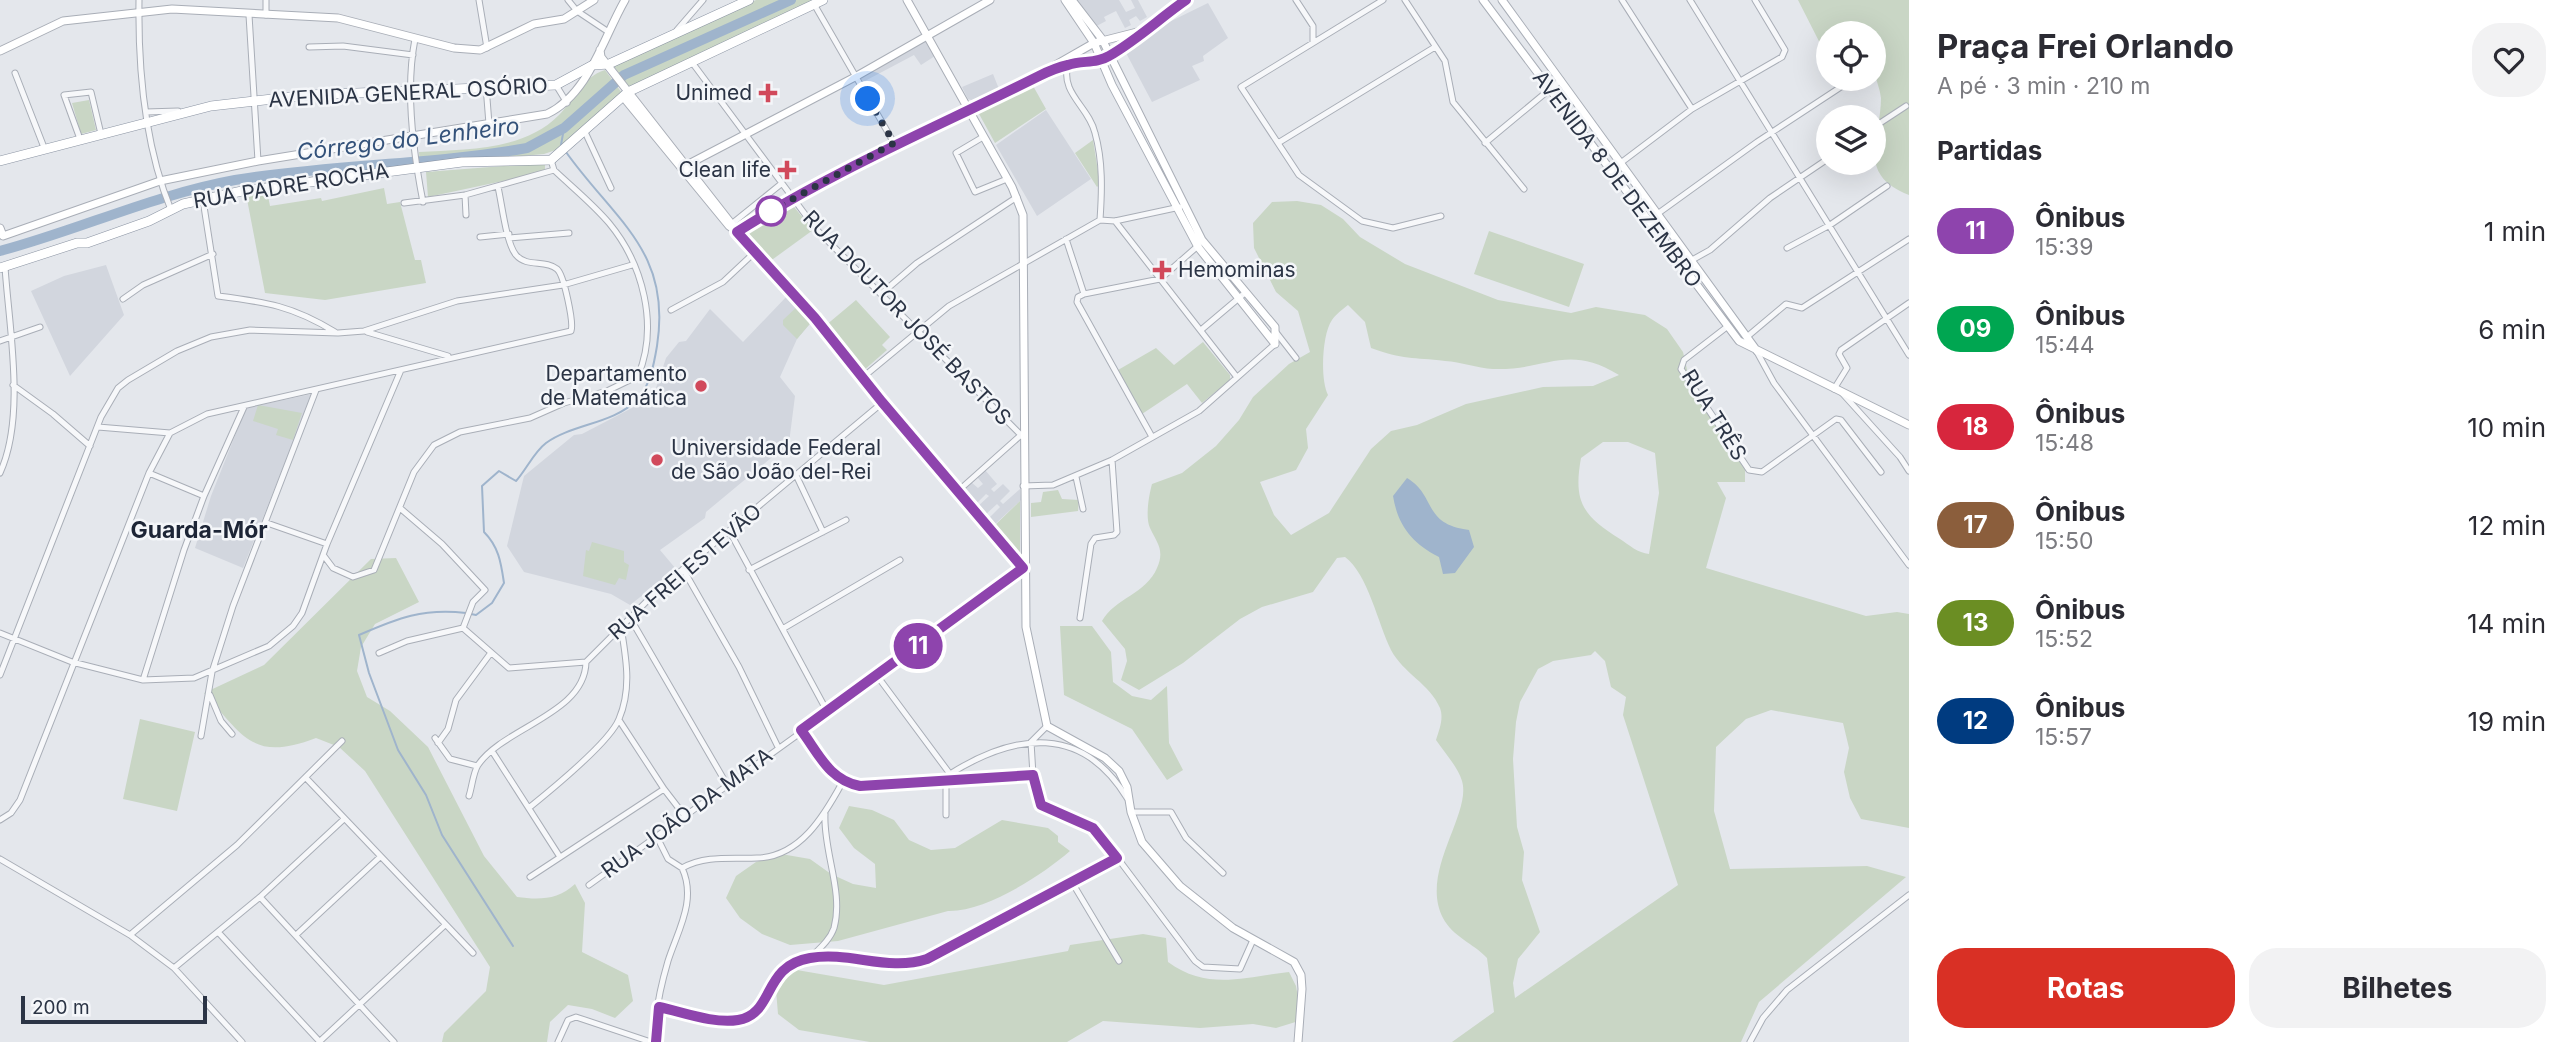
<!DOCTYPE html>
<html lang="pt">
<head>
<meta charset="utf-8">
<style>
	body { margin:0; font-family:Inter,sans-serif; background:#f2f2f3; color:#2b2b33; height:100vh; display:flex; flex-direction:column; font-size:26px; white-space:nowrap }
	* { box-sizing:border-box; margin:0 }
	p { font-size:23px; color:#7c7c81 }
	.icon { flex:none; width:38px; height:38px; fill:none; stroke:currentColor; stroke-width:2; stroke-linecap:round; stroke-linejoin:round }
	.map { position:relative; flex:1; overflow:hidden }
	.drawer { display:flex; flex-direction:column; background:#fff; width:665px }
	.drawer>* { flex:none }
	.badge { padding:0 14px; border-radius:23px; font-size:24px; line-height:46px }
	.controls { position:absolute; left:1816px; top:21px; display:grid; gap:14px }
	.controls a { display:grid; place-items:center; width:70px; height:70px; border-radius:50%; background:#fff; box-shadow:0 7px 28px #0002; font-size:35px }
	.scale { position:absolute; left:21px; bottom:18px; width:186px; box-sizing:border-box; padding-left:7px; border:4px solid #2b3445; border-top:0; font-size:19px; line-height:24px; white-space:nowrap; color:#2b3445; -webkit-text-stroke:5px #f4f6f9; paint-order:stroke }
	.you { position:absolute; width:35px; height:35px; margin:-18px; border:5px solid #fff; border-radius:50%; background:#1a73e8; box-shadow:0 0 0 10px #1a73e833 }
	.map>.badge { position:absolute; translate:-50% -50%; box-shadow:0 0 0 4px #fff }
	h2 { padding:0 28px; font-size:26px; line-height:63px }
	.round { display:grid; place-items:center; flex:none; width:74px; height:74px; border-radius:28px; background:#f2f2f3 }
	.head { display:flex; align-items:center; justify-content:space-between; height:119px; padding:0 28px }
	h1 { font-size:33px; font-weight:700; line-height:52px }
	.primary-button { display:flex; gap:14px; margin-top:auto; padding:14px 28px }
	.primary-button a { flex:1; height:80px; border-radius:28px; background:#d93025; color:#fff; font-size:28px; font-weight:700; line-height:80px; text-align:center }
	.primary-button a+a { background:#f2f2f3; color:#2b2b33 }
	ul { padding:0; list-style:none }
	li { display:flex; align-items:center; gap:21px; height:98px; padding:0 28px }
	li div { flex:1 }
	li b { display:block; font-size:26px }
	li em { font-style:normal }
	li .badge { min-width:77px; font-weight:700; text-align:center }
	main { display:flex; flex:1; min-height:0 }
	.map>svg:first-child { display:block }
	.built { fill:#d2d6de }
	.green { fill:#c9d6c5; fill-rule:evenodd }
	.water { fill:#9fb4cc }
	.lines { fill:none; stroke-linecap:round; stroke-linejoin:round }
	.stream { stroke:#9fb4cc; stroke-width:2 }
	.river { stroke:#9fb4cc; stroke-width:10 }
	.street-casing { stroke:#a9aeb7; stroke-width:7 }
	.secondary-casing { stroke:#a9aeb7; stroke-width:9 }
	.highway-casing { stroke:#8b94a3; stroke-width:10 }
	.street { stroke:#f7f8fa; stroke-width:5 }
	.secondary { stroke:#fff; stroke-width:7 }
	.highway { stroke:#fff; stroke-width:9 }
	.line-casing { stroke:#fff; stroke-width:16 }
	.line { stroke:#8e44ad; stroke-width:10 }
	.walk { stroke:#2b3445; stroke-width:7; stroke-dasharray:0 12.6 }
	.poi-dot { fill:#d1495b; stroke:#f4f6f9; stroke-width:2.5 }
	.stop-dot { fill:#fff; stroke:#8e44ad; stroke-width:3.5 }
	.labels { text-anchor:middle; stroke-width:5; stroke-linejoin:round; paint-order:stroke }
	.street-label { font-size:21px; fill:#2b3445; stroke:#f4f6f9 }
	.poi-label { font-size:21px; fill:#2b3445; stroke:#f4f6f9; text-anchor:end }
	.water-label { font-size:23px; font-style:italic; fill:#34527a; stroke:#f4f6f9 }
	.neighbourhood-label { font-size:23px; font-weight:bold; fill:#1d2536; stroke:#f4f6f9 }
</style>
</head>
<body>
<main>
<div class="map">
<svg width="1909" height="1042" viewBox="0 0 1909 1042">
	<rect width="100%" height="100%" fill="#e4e7ec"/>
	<path class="built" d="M1076 0H1119L1126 12 1135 8 1131 0H1138L1147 17 1140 21 1136 16 1129 20 1131 25 1125 28 1116 11 1104 17 1106 21 1091 29Z
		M1208 3 1228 38 1203 56 1204 61 1192 66 1200 80 1152 102 1125 51 1161 26Z
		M926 39 935 56 921 65 914 55 863 82 859 74Z
		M993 74 999 89 974 101 968 99 962 87Z
		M1046 110 1091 179 1037 216 996 145Z
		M106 265 124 315 70 376 31 291 64 276Z
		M788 295 814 319 797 339 780 377 795 396 789 443 706 512 705 518 660 550 676 569 630 605 611 594 524 572 507 546 524 476 574 435 582 434 653 397 666 358 679 342 686 341 710 309 743 342Z
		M312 394 243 568 195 548 211 496 246 408Z
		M985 470 997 484 991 489 994 492 1003 484 1010 491 1000 501 1003 504 1020 489 1021 500 993 526 987 520 1000 507 997 504 984 516 976 508 989 496 986 494 976 504 962 490 971 482 978 488 983 484 977 477Z"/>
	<path class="green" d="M756 0H823L629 87 613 65Z
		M1798 0H1909V195C1855 174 1881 139 1881 98 1880 89 1876 80 1874 71 1872 60 1874 45 1874 33H1829L1828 59Z
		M605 70 622 93 556 150 544 154 420 165 419 152C465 149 524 151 559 115 575 99 582 77 605 70Z
		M1032 84 1046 109 995 143 978 112Z
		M89 100 96 130 81 134 72 103Z
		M1093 140 1100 184 1097 187 1075 153Z
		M541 163 545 165V172L428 197 426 172Z
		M384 188 387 204 400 202 415 260H421L426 283 325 300 265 293 246 194 267 191 270 206 321 198 322 201Z
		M1297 201 1321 205 1343 219 1360 237 1405 264 1498 300 1571 313 1596 307 1645 315 1667 329 1683 352 1689 378 1700 399 1733 435 1745 457V482H1717L1726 498 1706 568 1866 616 1897 612 1909 614V828L1861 819 1850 798 1844 772 1849 748 1843 723 1771 710 1746 719 1716 747 1714 811 1730 869 1867 866 1906 877 1759 1002 1741 1042H1452L1494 1012 1487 958C1473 943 1453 937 1443 918 1419 872 1472 814 1462 781 1458 767 1444 752 1436 740 1439 730 1444 719 1440 708 1430 684 1403 673 1391 650 1378 624 1368 574 1345 557L1337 558 1313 592 1262 607 1240 619 1183 663 1139 690 1121 680 1127 661 1125 649 1102 621C1115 598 1146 594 1157 568 1165 550 1157 543 1150 528 1145 517 1149 495 1152 484L1182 473 1216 446 1239 420 1253 397 1289 364 1310 352 1298 311 1276 292 1254 248 1253 223 1272 202ZM1348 305 1365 322 1371 348C1403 360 1413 357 1445 361 1461 362 1477 368 1493 369 1547 371 1566 343 1619 375L1593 386 1543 387 1466 404 1417 425 1391 431 1371 449 1329 513 1291 535 1274 515 1260 482 1296 470 1308 448 1306 429 1328 395C1320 380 1322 334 1332 320 1336 314 1343 309 1348 305ZM1603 442H1628L1655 453 1659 493 1649 554C1638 553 1629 545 1620 539 1583 516 1573 502 1581 458ZM1595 651 1605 661 1611 687 1626 697 1623 715 1678 885 1515 998 1513 983 1518 959 1540 932 1522 880 1524 852 1517 827 1513 759 1516 722 1520 702 1538 669 1553 661 1591 655Z
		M790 202 813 230 769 262 745 232Z
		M1489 231 1584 264 1569 307 1474 274Z
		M856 300 890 337 882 345 887 350 863 371 825 326Z
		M800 304 814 319 797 339 783 325V320Z
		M1203 342 1230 375V380L1202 403 1187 384 1142 414 1118 370 1156 348 1174 365Z
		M258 405 302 413 293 440 276 435 278 429 253 421Z
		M1058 490 1062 499 1079 500 1078 511 1031 517V503L1041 502 1043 492Z
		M1020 501V552L1018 554 1012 553 992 528Z
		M592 542 624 551V562L629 565 626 580 619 578 615 585 583 576 586 550 589 551Z
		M396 558 419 602 375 624 361 647 357 671 367 697 390 711 428 747 484 856 517 897C539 900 558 900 575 884L585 903 582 952 628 975 633 1001 615 1018 592 1009 568 1005 550 1022 547 1042H442L444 1033 486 991 490 967 365 771 339 747 316 738C253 762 244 737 204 693L264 665 371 559Z
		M1060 626H1092L1111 652 1113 682 1132 696 1151 700 1167 686 1169 743 1183 770 1167 780 1132 729 1064 695Z
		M140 719 195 732 177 811 123 799Z
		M849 806 872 810 894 820 909 840 931 850 955 848 1002 820 1048 828 1058 836V842L1070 851C1042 875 986 912 948 911L838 941 790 945 762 934 740 918 726 898 736 876 756 862 781 854 810 859 831 874 853 884 876 888 875 864 854 848 839 828Z
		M1143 934 1166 938 1168 962C1208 991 1243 977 1289 972L1296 986 1302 1020 1276 1028 1253 1024 1200 1028 1103 1021 1067 1042H870L799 1030 778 1014 776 990 791 969 884 985 1068 951 1070 945Z"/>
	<path class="water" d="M1407 478C1437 496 1422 524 1469 530L1474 547 1455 573 1443 574 1439 557C1412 543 1398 526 1393 496Z"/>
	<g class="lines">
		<path class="stream" d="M561 145 564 128
			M466 613C423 608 398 618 359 635L369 673 398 750 426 795 442 835 513 946
			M471 614 476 615 492 603 504 583C501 563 499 547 484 532L482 486 499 471 516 481C526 470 534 452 546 443 572 424 613 424 637 400 650 386 654 364 657 346 672 251 615 221 566 152"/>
		<path class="river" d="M0 251C79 230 153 195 235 180 331 164 431 165 527 148L564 128 624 75 791 0"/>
		<defs>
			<path id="street" d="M139 0C138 69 145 146 171 210
				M479 0 487 48
				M568 0 577 11 607 31
				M1296 0 1313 26V42
				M1383 0 1241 87 1299 175 1362 221 1393 228 1441 216
				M1405 0 1445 61 1453 102 1524 189
				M1622 0 1692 109
				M1690 0 1909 355
				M814 4 894 143
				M249 15 258 161
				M266 15V0
				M677 30 703 0
				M415 39C405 90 413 151 423 202
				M309 47 343 46 413 55
				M691 61 816 229 1023 437
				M1068 65C1060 93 1089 107 1095 133 1103 161 1102 191 1100 220
				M1874 65 1875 64
				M15 73 45 150
				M556 85 567 103
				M486 86 489 124
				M146 112 178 111
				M1874 127 1906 106
				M585 132 611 188
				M983 137 956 153 975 192 1007 179
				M80 139 64 95 91 92 101 134
				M1278 143 1435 47
				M1485 143 1561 80
				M1610 171 1692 109 1782 57 1785 50 1755 0
				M465 195 466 215
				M203 200 218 296C266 302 293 306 335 332
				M404 203 465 195 554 170
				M1100 220 1115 221 1180 207
				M1649 220 1757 142 1853 79
				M1115 221 1236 376
				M729 226 781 184
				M480 237 509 234
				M509 238 569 233
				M1066 239 1084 294
				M1787 248 1830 225 1887 186
				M1692 260 1710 250 1770 198 1829 158
				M881 294 917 263 1017 197
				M1084 294 1078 297 1077 302 1151 435
				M1084 294 1160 279 1199 245
				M123 299 143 285 213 254
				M671 310 723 282 754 253
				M1728 326 1684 360 1681 369 1749 470 1762 472 1836 419 1841 420 1881 472
				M1201 330 1246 292
				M1275 331 1296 358
				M367 332 448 356
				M1748 336 1786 304 1802 308 1909 239
				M0 341 40 327
				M1757 352 1774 383 1909 565
				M862 378 949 306 1100 220
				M13 385 53 414 90 446
				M1834 389 1847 368 1839 354 1841 350 1909 303
				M1842 393 1900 457 1909 471
				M98 427 170 433
				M0 473C26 416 9 328 5 267
				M149 473 204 496
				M796 475 823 532
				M1076 477 1083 509
				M1023 486 1053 485 1112 460 1199 411 1275 344
				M957 492 1021 435
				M400 508 442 544 485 590 473 602 463 628
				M267 523 327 544
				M730 532 828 713
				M324 556 333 568 353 577 374 570 414 472 434 445 460 432 530 418 564 403 607 391 638 376C659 326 643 264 609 223 593 204 573 188 554 170L551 160
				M683 569 739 667 778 747
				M749 570 846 520
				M629 616 726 783
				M1080 618 1091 544 1095 538 1114 535 1117 532 1112 460
				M784 628 900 560
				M0 633 72 662 143 680 194 678 269 646 293 626 302 613 327 544 401 370
				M379 653 407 641 463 628 509 668 586 662
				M586 662 657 591 882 403
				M0 675 101 417 118 388 128 380 177 351 211 337 250 330 338 333 364 331 457 301 563 285 632 265
				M878 677 950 774
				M143 680 184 550 204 496 244 407
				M210 695 221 721 232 734
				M619 720 664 789
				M801 730C812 745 827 776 844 783 852 787 863 787 872 788L956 778 1033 775
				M201 736 212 672 233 606 316 390
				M435 738 450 759 477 766
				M1031 742 1033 775 1041 805 1098 832 1195 961 1203 967 1240 969 1253 940
				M1031 742 1047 726
				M438 743 448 729 456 700 490 654
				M492 751 560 857
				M307 779 473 953
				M469 796C472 787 473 773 478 765 504 727 585 714 586 662
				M530 807C551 790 610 742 619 719 632 688 626 658 621 627
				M1131 812H1171L1186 838 1223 873
				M946 815V779L950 774C1015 733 1082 724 1127 798
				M0 820 11 813 20 800 149 473 170 433 207 414 571 331C574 323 564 275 557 269 545 259 527 268 516 255 506 243 502 204 498 187
				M0 859 130 935 174 968 242 1042
				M682 868C706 855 731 859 757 858 800 857 824 816 842 783
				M530 877 664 789 684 815
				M1073 884 1119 961
				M589 885 878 677 1000 582 1023 568
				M260 897 394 1042
				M218 932 320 1042
				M130 935 237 845 342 741
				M296 935 380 857
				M810 958C819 949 830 940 834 928 844 892 823 851 825 814
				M174 968 260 897 344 819
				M659 1007C683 1012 713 1024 738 1020 775 1014 762 966 810 958 850 951 888 972 927 959L1117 858
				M319 1042 445 925
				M558 1042 568 1020 576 1017 651 1042
				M656 1042C653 1017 661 985 668 961 678 930 697 900 682 868L668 859 657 837
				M1750 1042 1763 1018 1787 990 1909 895"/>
			<path id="secondary" d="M907 0 1012 187 1023 215 1026 627 1047 726 1105 758 1119 771 1127 787 1131 812 1142 842 1180 886 1233 928 1294 962 1301 975 1302 989 1298 1042
				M1065 0 1094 43 1112 85 1198 247 1275 344
				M1072 0 1102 39 1202 240 1275 327V344
				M1483 0 1739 341 1909 425
				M1502 0 1757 351
				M600 50 601 57 755 254 815 318 882 403 1023 568
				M0 51 63 21 172 9 338 18 454 48 480 50 534 24 564 19 594 0
				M1050 72 1068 65 1101 61 1111 55 1186 0
				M624 98 729 226 737 232
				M681 168 855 77 990 0
				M0 228 3 236 160 181 258 161 547 114C589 94 603 38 625 0
				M737 232 839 171 1010 91 1094 43 1149 29"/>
			<path id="highway" d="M0 161 211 106 308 95 556 85 593 65 609 64 749 0
				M0 268 77 243H87L149 221 183 204 242 191 462 162 551 160 628 92 823 0"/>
		</defs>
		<use href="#street" class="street-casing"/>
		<use href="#secondary" class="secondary-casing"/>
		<use href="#highway" class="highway-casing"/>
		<use href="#street" class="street"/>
		<use href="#secondary" class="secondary"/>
		<use href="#highway" class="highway"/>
	</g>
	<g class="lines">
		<defs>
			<path id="line" d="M656 1042 659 1007C683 1012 713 1024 738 1020 775 1014 762 966 810 958 850 951 888 972 927 959L1117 858 1093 828 1041 805 1033 775 860 786C829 780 819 754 801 730L1023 568 882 402 815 318 737 232C836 169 935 128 1039 76 1047 72 1059 67 1068 65 1082 60 1096 64 1109 56 1137 40 1160 18 1186 0"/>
		</defs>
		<use href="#line" class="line-casing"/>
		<use href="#line" class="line"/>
		<path class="walk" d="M771 211 894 143 868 99"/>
	</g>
	<g class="poi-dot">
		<path d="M764.5 82.5h7v7h7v7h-7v7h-7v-7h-7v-7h7z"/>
		<path d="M783.5 159.5h7v7h7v7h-7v7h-7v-7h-7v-7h7z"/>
		<path d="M1158.5 259.5h7v7h7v7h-7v7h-7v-7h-7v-7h7z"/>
		<circle cx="701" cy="386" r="7"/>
		<circle cx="657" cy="460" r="7"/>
	</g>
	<circle class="stop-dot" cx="771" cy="211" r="14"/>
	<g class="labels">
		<g class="street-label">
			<text transform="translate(408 93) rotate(-3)" y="7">AVENIDA GENERAL OSÓRIO</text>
			<text transform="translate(1617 179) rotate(53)" y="7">AVENIDA 8 DE DEZEMBRO</text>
			<text transform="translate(291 186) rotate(-9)" y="7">RUA PADRE ROCHA</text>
			<text transform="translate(907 318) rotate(46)" y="7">RUA DOUTOR JOSÉ BASTOS</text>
			<text transform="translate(1714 415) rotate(58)" y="7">RUA TRÊS</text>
			<text transform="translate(685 572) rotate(-41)" y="7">RUA FREI ESTEVÃO</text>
			<text transform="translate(687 813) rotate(-36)" y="7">RUA JOÃO DA MATA</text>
		</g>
		<g class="poi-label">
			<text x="752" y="100">Unimed</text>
			<text x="771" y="177">Clean life</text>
			<text x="1178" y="277" text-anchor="start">Hemominas</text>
			<text x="687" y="381">Departamento<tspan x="687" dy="24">de Matemática</tspan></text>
			<text x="671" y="455" text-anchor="start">Universidade Federal<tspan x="671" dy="24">de São João del-Rei</tspan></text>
		</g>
		<g class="water-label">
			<text transform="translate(408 139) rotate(-7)" y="8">Córrego do Lenheiro</text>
		</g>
		<g class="neighbourhood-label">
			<text x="199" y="538">Guarda-Mór</text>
		</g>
	</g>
</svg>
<div class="controls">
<a><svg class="icon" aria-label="locate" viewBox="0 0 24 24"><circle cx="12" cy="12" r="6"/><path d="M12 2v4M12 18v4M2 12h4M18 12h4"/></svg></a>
<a><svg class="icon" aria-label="layers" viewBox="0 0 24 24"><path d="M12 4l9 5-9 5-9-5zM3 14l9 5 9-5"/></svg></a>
</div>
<div class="scale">200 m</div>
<div class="you" style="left:868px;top:99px"></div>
<b class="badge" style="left:918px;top:646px;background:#8e44ad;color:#fff">11</b>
</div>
<section class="drawer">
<div class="head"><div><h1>Praça Frei Orlando</h1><p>A pé · 3 min · 210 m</p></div><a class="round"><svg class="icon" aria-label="heart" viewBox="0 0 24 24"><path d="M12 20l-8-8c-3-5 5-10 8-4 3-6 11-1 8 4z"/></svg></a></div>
<h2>Partidas</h2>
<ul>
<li><span class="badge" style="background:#8e44ad;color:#fff">11</span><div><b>Ônibus</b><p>15:39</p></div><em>1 min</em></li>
<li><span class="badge" style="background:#00a651;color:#fff">09</span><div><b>Ônibus</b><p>15:44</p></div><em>6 min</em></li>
<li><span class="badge" style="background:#d7263d;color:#fff">18</span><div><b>Ônibus</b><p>15:48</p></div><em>10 min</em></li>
<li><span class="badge" style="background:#8b5e3c;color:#fff">17</span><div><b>Ônibus</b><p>15:50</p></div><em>12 min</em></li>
<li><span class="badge" style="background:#6b8e23;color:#fff">13</span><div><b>Ônibus</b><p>15:52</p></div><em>14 min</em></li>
<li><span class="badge" style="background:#003b80;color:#fff">12</span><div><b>Ônibus</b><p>15:57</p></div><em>19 min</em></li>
</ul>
<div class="primary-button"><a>Rotas</a><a>Bilhetes</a></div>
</section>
</main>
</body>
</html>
